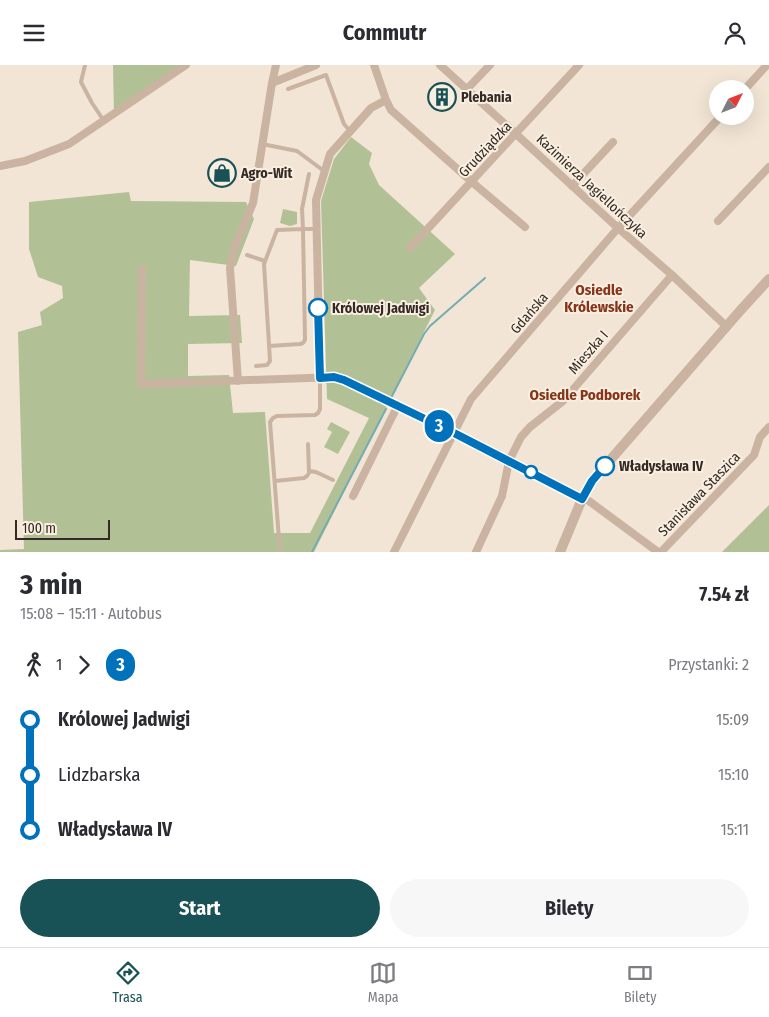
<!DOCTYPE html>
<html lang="pl">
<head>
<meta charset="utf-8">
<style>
	body { margin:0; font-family:"Fira Sans Condensed",sans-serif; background:#f7f7f7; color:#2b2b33; height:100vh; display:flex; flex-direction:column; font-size:19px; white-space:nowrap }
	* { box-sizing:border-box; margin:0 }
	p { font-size:16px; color:#7c7c81 }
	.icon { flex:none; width:28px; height:28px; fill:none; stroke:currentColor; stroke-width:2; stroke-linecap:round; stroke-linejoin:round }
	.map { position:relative; height:487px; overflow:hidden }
	.sheet { display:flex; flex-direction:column; background:#fff; flex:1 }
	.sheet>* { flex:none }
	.badge { padding:0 10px; border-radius:16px; font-size:18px; line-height:32px }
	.needle { width:32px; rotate:48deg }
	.tools { position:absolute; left:709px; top:15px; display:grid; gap:10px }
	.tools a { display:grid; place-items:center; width:45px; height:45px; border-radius:50%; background:#fff; box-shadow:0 5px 20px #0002; font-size:25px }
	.scale { position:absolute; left:15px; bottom:12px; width:95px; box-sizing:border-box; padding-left:5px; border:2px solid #342924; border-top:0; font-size:14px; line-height:18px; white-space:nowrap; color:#342924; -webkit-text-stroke:4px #f9efe1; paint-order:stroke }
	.map>.badge { position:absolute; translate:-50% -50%; box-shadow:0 0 0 2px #fff }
	.legs { display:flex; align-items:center; gap:8px; height:55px; padding:0 20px; font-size:16px }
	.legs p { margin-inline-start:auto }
	.headline { display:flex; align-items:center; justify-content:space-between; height:85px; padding:0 20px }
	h1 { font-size:28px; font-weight:700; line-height:38px }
	.button { display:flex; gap:10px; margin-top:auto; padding:10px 20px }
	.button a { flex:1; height:58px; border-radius:30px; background:#195256; color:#fff; font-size:20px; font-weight:700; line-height:58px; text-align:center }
	.button a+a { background:#f7f7f7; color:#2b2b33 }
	ul { padding:0 20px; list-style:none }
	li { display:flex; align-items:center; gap:18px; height:55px; font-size:19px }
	li i { display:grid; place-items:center; width:8px; height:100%; margin:0 6px; background:currentColor }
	li i::after { content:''; width:12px; height:12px; margin:-6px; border:4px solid; border-radius:50%; background:#fff }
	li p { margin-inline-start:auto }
	li:first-child i { background:linear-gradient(#0000 50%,currentColor 0) }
	li:last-child i { background:linear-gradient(currentColor 50%,#0000 0) }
	header { display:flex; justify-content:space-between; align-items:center; height:65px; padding:0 20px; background:#fff; font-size:22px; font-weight:700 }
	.tabs { display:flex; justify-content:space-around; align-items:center; height:70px; border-top:1px solid #e1e1e2; background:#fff; font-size:14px; color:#7c7c81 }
	.tabs a { display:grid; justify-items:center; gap:2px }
	.tabs .current { color:#195256 }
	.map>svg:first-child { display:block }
	.green { fill:#b2c195 }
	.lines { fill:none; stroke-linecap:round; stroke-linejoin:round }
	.stream { stroke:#73adb0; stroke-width:2 }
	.service { stroke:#cab4a1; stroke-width:4 }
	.minor { stroke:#cab4a1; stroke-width:8 }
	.tertiary { stroke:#cab4a1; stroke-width:10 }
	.line-1-casing { stroke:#fff; stroke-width:11 }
	.line-1 { stroke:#0072bc; stroke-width:8 }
	.stop-1-dot { fill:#fff; stroke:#0072bc; stroke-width:2.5 }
	.labels { text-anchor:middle; stroke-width:4; stroke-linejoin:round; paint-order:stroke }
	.poi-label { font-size:14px; font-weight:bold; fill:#342924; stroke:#f9efe1; text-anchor:start }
	.street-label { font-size:14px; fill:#342924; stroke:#f9efe1 }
	.stop-label { font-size:14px; font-weight:bold; fill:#342924; stroke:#f9efe1; text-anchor:start }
	.neighbourhood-label { font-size:15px; font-weight:bold; fill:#86351a; stroke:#f9efe1 }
</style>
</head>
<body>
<header><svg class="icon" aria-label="menu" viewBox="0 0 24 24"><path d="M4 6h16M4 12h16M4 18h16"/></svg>Commutr<svg class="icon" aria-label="person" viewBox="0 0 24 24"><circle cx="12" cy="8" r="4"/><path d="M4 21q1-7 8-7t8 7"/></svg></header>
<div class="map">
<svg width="769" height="487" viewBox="0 0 769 487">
	<rect width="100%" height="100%" fill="#f2e5d5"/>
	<path class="green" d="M113 0H186L114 50Z
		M351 72 372 88 369 99 379 120 455 189 419 223 435 245 314 487H0V485L24 484 18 267 42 260 40 247 63 233 62 221 38 212 29 184V137L129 127 131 136 246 137 254 154 236 201 190 195 189 251 240 250 242 278 188 279V311L229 310 233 348 265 347 274 468H310L369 353 327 334 321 136 334 94Z
		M283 144 297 147V159L290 161 280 158Z
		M331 357 350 367 338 389 324 382 332 367 327 364Z
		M769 440V487H722Z"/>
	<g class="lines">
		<path class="stream" d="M391 333 424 269 430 261 485 213
			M312 487 386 344"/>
		<path class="service" d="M85 0 81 17 92 38 104 56
			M288 24 326 10 344 59 350 66
			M262 79 297 86 324 106
			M309 109 302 144 303 164H316
			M247 190 265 196
			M256 301 267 300 270 296 264 199 277 165 303 164 305 275 303 278 300 279 269 281
			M309 406 316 407 333 415
			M275 416 304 413 307 411 309 408 308 379
			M280 487 270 357 273 353 277 351 315 350 318 348 320 344V313"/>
		<path class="minor" d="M374 0 386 35 391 45 472 117 525 162
			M440 0 516 69 618 163 672 210 727 262
			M272 18 316 0
			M467 24 490 0
			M745 24 767 0
			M0 101 25 96 69 79 186 0
			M572 121 613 77
			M718 156 769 102
			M410 183 579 0
			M142 204 141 319 334 312 344 315 454 368 589 436 658 487
			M320 313 316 135 330 89 371 43 386 35
			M238 316 230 203 235 182 253 138 272 18 276 0
			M353 431 398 340
			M394 487 471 334 618 163 721 51
			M476 487 502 431 509 396 521 372 530 362 563 336 672 210
			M661 487 754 390 760 372 769 362"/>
		<path class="tertiary" d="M560 487 582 434 592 416 739 247 769 214"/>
	</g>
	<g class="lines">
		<defs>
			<path id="line-1" d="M318 243 320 313 334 312 344 315 454 368 582 434 592 416 605 401"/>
		</defs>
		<use href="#line-1" class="line-1-casing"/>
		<use href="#line-1" class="line-1"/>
	</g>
	<defs>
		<symbol id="building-ring" viewBox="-11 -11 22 22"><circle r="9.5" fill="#f9efe1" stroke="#195256" stroke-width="1.5"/><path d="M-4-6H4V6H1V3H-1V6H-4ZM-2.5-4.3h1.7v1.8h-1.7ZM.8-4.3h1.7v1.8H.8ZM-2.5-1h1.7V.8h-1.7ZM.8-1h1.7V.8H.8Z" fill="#195256"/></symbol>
		<symbol id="shop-ring" viewBox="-11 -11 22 22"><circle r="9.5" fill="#f9efe1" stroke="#195256" stroke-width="1.5"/><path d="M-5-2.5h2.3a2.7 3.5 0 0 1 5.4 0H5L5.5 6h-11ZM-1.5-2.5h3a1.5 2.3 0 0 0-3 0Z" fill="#195256"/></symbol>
	</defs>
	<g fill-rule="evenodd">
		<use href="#building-ring" x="426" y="16" width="32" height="32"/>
		<use href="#shop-ring" x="206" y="92" width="32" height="32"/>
	</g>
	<g class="stop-1-dot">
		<circle cx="318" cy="243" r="9"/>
		<circle cx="605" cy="401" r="9"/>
		<circle cx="531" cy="407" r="6"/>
	</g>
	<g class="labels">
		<g class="poi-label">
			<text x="461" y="37">Plebania</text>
			<text x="241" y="113">Agro-Wit</text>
		</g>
		<g class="street-label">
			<text transform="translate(485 84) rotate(-47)" y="5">Grudziądzka</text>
			<text transform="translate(592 121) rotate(43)" y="5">Kazimierza Jagiellończyka</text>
			<text transform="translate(529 248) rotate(-49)" y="5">Gdańska</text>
			<text transform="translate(588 287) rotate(-49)" y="5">Mieszka I</text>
			<text transform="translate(699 429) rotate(-46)" y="5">Stanisława Staszica</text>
		</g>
		<g class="stop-label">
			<text x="332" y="248">Królowej Jadwigi</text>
			<text x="619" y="406">Władysława IV</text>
		</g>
		<g class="neighbourhood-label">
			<text x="599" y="230">Osiedle<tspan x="599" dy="17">Królewskie</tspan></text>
			<text x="585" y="335">Osiedle Podborek</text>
		</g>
	</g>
</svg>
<div class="tools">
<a><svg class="needle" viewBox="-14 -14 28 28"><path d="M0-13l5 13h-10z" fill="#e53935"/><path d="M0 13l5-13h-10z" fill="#7c7c81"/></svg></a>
</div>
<div class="scale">100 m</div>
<b class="badge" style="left:439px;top:361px;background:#0072bc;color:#fff">3</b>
</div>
<section class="sheet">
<div class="headline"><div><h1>3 min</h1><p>15:08 – 15:11 · Autobus</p></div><b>7.54 zł</b></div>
<div class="legs"><svg class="icon" aria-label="walk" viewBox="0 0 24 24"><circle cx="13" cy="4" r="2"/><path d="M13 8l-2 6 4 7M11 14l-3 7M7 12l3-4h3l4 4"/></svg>1<svg class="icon" aria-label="forward" viewBox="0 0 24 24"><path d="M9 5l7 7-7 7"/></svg><b class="badge" style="background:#0072bc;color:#fff">3</b><p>Przystanki: 2</p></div>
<ul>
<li><i style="color:#0072bc"></i><b>Królowej Jadwigi</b><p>15:09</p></li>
<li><i style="color:#0072bc"></i><span>Lidzbarska</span><p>15:10</p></li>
<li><i style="color:#0072bc"></i><b>Władysława IV</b><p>15:11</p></li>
</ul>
<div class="button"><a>Start</a><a>Bilety</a></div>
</section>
<nav class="tabs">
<a class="current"><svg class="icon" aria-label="directions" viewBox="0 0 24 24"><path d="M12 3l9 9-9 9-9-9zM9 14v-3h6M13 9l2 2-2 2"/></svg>Trasa</a>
<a><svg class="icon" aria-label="map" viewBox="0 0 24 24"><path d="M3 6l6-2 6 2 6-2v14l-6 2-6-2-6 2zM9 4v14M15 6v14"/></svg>Mapa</a>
<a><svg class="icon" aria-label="tickets" viewBox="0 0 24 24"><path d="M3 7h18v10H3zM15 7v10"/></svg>Bilety</a>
</nav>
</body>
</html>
